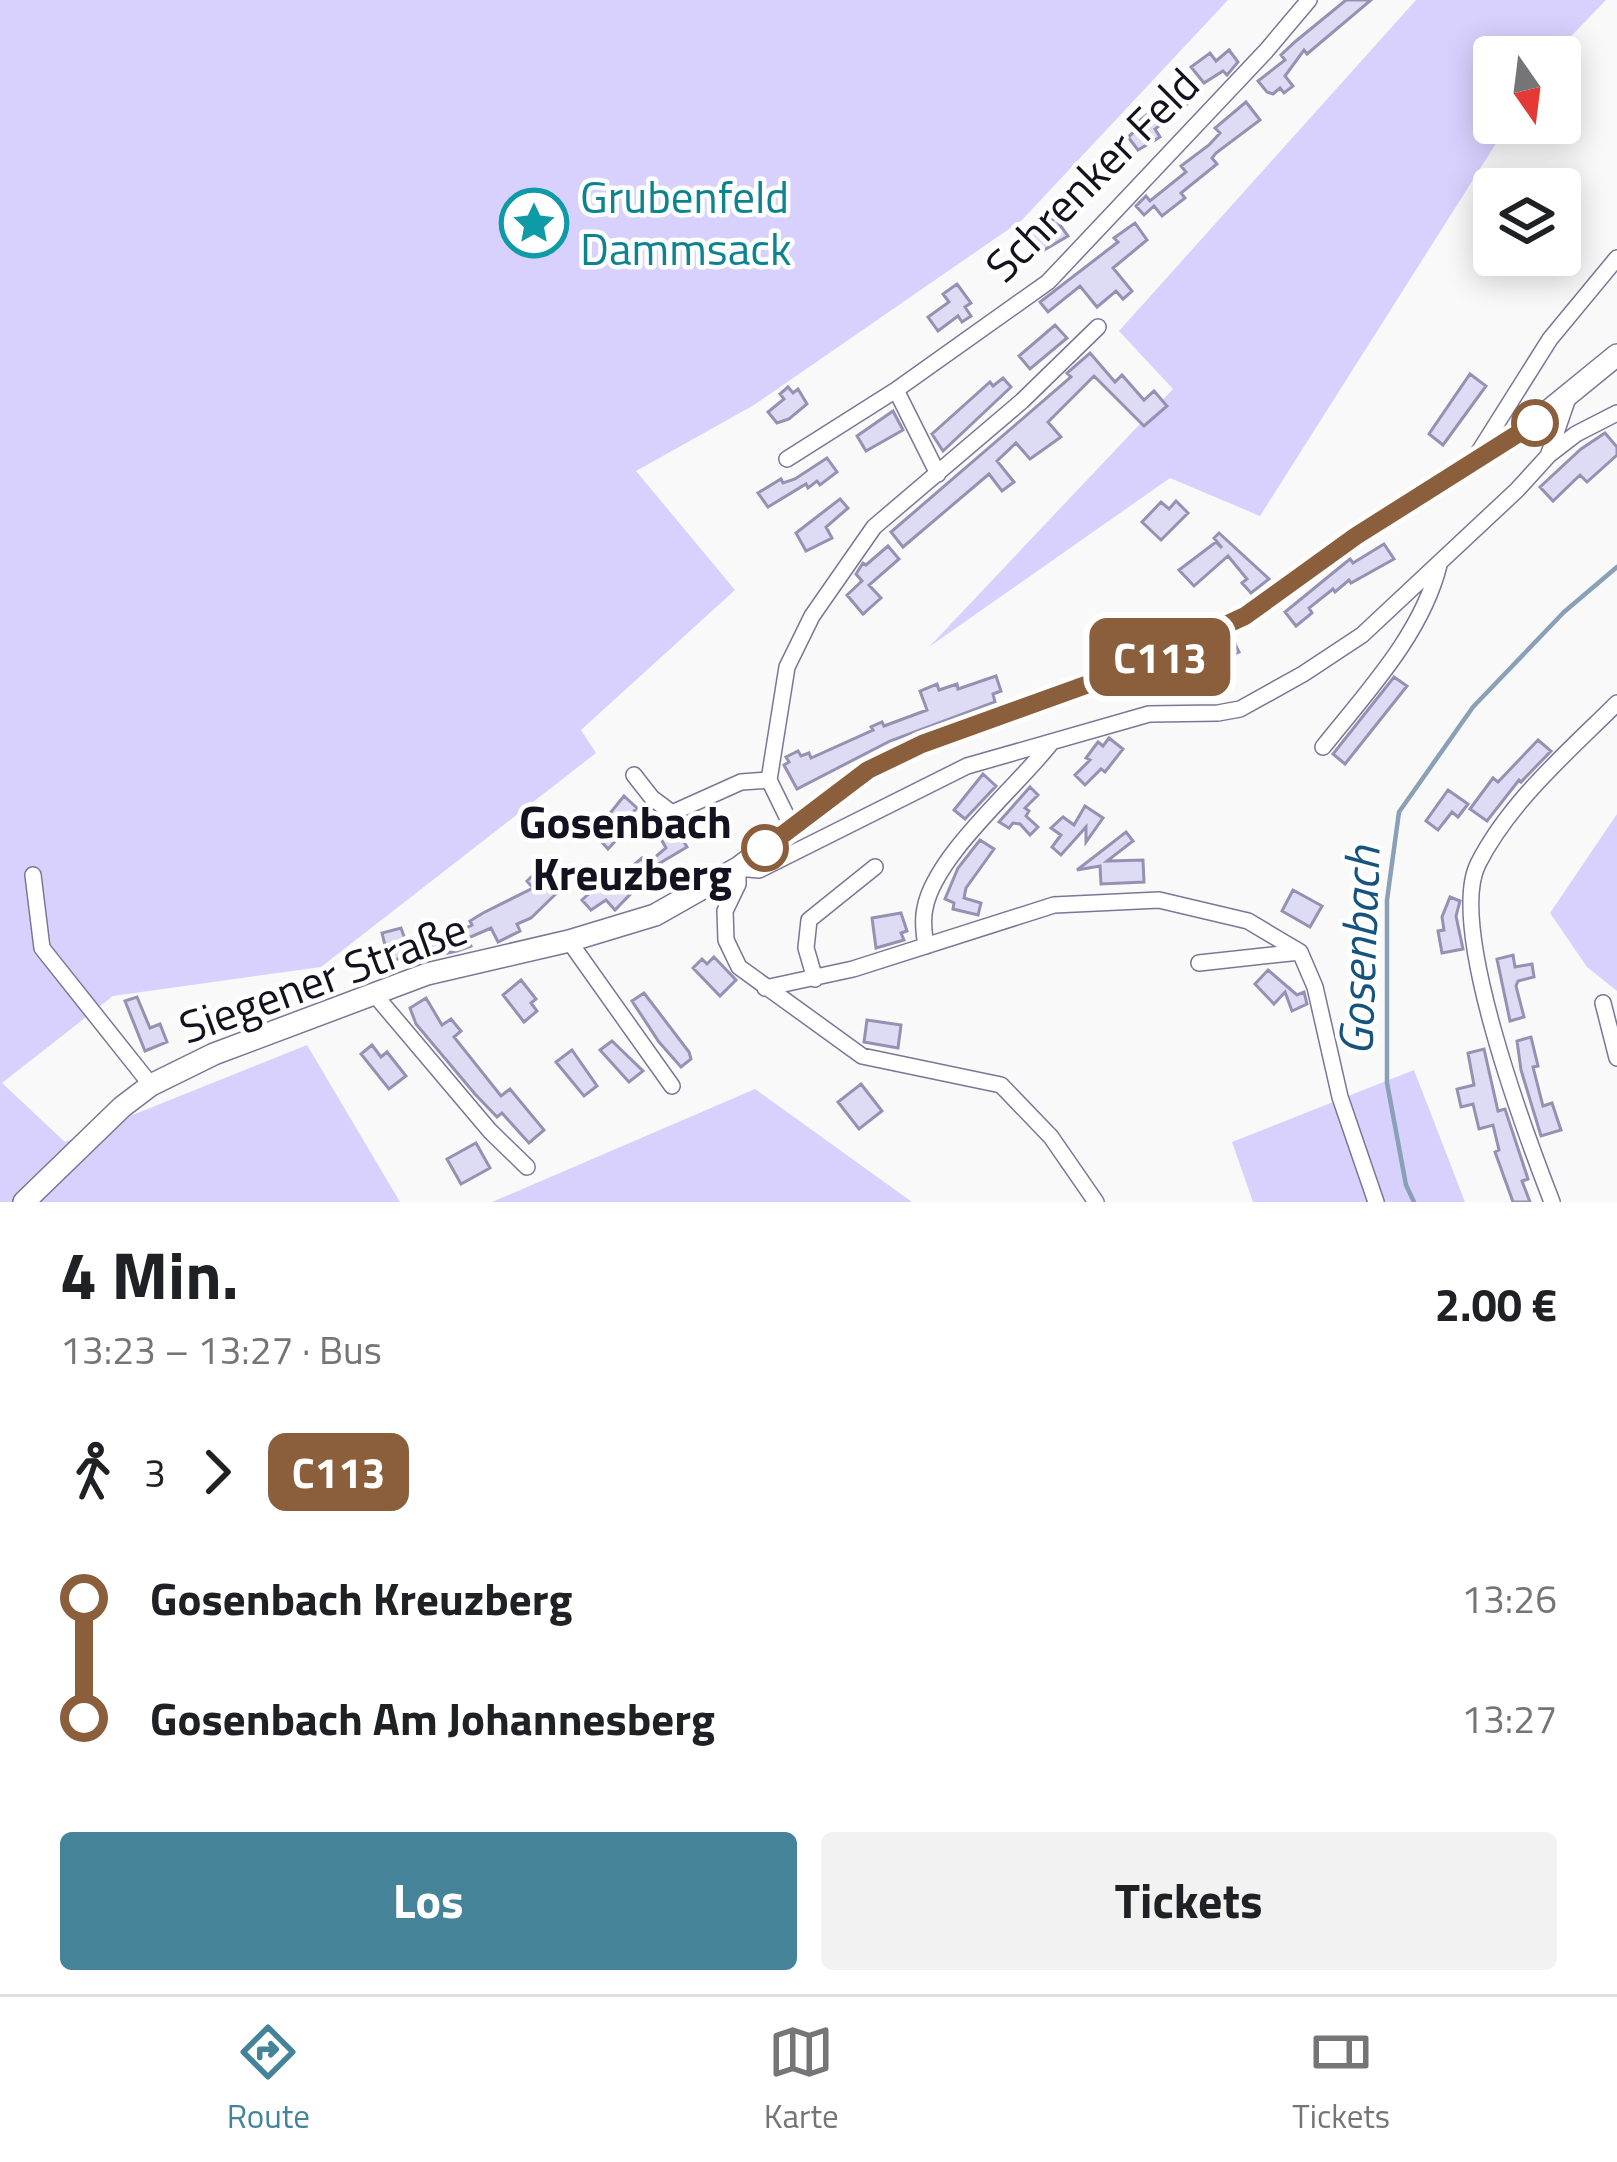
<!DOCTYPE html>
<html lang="de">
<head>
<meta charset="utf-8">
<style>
	body { margin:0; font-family:"Titillium Web",sans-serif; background:#f2f2f2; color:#202124; height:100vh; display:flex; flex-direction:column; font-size:45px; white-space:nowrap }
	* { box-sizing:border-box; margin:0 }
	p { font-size:39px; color:#757577 }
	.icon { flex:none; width:66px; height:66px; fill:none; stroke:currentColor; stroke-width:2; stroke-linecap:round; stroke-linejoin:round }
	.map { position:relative; height:1202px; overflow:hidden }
	.sheet { display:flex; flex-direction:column; background:#fff; flex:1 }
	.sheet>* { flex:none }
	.badge { padding:0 24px; border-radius:18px; font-size:42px; line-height:78px }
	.needle { width:78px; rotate:166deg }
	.fabs { position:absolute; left:1473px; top:36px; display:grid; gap:24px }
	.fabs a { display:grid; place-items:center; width:108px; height:108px; border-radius:12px; background:#fff; box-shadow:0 6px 30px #0003; font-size:60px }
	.map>.badge { position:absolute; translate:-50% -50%; box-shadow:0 0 0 6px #fff }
	.legs { display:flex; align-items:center; gap:18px; height:132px; padding:0 60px; font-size:39px }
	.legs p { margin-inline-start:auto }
	.head { display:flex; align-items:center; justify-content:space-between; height:204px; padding:0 60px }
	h1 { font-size:66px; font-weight:700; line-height:90px }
	.primary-button { display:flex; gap:24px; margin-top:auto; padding:24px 60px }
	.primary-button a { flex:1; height:138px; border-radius:12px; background:#448398; color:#fff; font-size:48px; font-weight:700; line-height:138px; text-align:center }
	.primary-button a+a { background:#f2f2f2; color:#202124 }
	ul { padding:0 60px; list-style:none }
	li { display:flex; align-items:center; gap:42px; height:120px; font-size:45px }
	li i { display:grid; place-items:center; width:18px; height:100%; margin:0 15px; background:currentColor }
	li i::after { content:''; width:30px; height:30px; margin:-15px; border:9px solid; border-radius:50%; background:#fff }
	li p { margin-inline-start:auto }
	li:first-child i { background:linear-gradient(#0000 50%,currentColor 0) }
	li:last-child i { background:linear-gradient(currentColor 50%,#0000 0) }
	.tabs { display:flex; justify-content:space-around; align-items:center; height:168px; border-top:3px solid #e0e0e0; background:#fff; font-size:33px; color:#757577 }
	.tabs a { display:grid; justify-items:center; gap:6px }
	.tabs .current { color:#448398 }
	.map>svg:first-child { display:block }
	.green { fill:#d8d1fe }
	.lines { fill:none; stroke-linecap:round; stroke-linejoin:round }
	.stream { stroke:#8aa0b7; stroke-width:4.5 }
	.building { fill:#dedbf5; stroke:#9691b2; stroke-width:3 }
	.street-casing { stroke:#7b7696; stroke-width:18 }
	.secondary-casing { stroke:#7b7696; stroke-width:24 }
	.street { stroke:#fff; stroke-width:15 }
	.secondary { stroke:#fff; stroke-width:21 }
	.line-1-casing { stroke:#fff; stroke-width:27 }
	.line-1 { stroke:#8b5e3c; stroke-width:18 }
	.stop-1-dot { fill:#fff; stroke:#8b5e3c; stroke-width:6 }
	.labels { text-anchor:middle; stroke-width:9; stroke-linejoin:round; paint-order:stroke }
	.street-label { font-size:45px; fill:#14121e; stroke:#fff }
	.culture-label { font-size:45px; fill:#0d838f; stroke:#fff; text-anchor:start }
	.stop-label { font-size:45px; font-weight:bold; fill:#14121e; stroke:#fff; text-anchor:end }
	.water-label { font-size:48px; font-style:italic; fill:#16537f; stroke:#fff }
</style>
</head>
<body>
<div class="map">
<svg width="1617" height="1202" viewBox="0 0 1617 1202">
	<rect width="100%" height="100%" fill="#f9f9f9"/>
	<path class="green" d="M0 0H1228L1022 220 754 405 636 471 735 590 581 730 596 753 321 967 113 996 2 1083 65 1142 307 1045 400 1202H0Z
		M1416 0H1606L1551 57H1494V123H1509L1260 516 1170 478 929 647 1173 389 1119 331Z
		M1617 814V991L1587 967 1550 913Z
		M1414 1070 1465 1202H1253L1232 1142Z
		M755 1089 912 1202H492Z"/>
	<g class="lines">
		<path class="stream" d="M1414 1202 1406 1185 1387 1083V900L1399 812 1473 707 1564 612 1617 567"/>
	</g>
	<path class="building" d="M1346 0H1371L1307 54 1304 50 1285 76 1293 86 1284 93 1280 88 1273 94 1267 92 1258 81 1285 60 1281 55 1296 41Z
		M1229 50 1238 62 1227 75 1223 71 1204 83 1191 67 1210 53 1216 61Z
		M1176 91 1187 104 1155 129 1160 137 1138 150 1128 137 1141 126 1138 122Z
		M1246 102 1260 120 1216 153 1212 158 1217 164 1181 193 1185 198 1162 216 1154 206 1144 215 1136 206 1146 196 1150 201 1186 172 1181 166 1209 145 1220 133 1215 128Z
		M1055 218 1068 236 1039 253 1027 237Z
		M1135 223 1147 240 1113 268 1132 291 1123 299 1116 291 1097 307 1080 286 1048 312 1040 302 1118 242 1114 238Z
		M957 284 971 303 965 307 971 316 962 322 958 316 938 331 928 317 949 302 943 294Z
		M1055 325 1067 338 1030 369 1019 356Z
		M1090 353 1115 382 1122 375 1144 400 1154 391 1167 406 1144 426 1094 376 1048 422 1061 437 1030 459 1016 443 997 461 1014 482 1002 491 989 474 903 547 891 532 1071 377 1067 373Z
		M1470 374 1486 386 1443 445 1429 434Z
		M1003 378 1011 387 943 451 932 434 990 382 993 386Z
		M788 387 793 393 798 389 807 404 789 419 777 423 768 412 784 399 780 394Z
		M893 411 903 430 866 451 857 436Z
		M1605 433 1617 447V455L1587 482 1580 475 1553 501 1540 487 1581 449Z
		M827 458 837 472 820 485 817 481 808 488 806 484 768 507 758 493 781 479 783 483 795 479Z
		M840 499 848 508 826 527 832 538 806 551 796 533Z
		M1176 501 1188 513 1161 540 1142 522 1161 502 1169 509Z
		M1219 533 1269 579 1251 593 1242 583 1247 579 1228 556 1194 586 1179 570 1216 542 1222 548 1214 538Z
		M1384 544 1394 559 1351 583 1349 580 1335 592 1333 589 1309 608 1312 613 1296 626 1285 612 1350 559 1353 563Z
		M888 546 899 559 869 585 881 598 863 614 847 595 862 581 856 574 863 563 866 565Z
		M1232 638 1239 652 1208 666 1218 688 1208 692 1197 684 1188 694 1178 674 1195 666 1192 657Z
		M996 676 1001 691 993 694 995 702 890 741 797 789 784 765 789 762 786 757 798 751 801 756 809 753 811 758 873 730 871 727 882 722 884 726 927 710 920 691 937 684 939 690 957 684 958 689Z
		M1394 677 1407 686 1345 764 1333 754Z
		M1109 738 1123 749 1105 772 1101 769 1085 785 1075 775 1090 760 1086 758 1098 742 1103 746Z
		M1538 740 1551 751 1521 782 1519 780 1487 821 1470 809 1493 778 1498 782Z
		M983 774 996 786 965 819 954 810Z
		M1030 787 1038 795 1025 808 1029 811 1026 816 1038 827 1030 835 1020 824 1013 823 1009 828 999 822Z
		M1448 790 1468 804 1458 817 1452 812 1438 830 1426 821Z
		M624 796 637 808 616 830 621 835 608 849 594 833Z
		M1085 806 1103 818 1086 842V827L1061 855 1052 847 1061 835 1051 828 1063 817 1074 825Z
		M677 830 687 847 660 863 664 867 649 881 646 878 615 910 606 900 591 910 582 900 609 875 615 881 642 858 647 864 666 848 661 839Z
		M1126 832 1133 841 1107 861 1143 860 1144 882 1101 884 1100 866 1077 870Z
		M980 840 994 849 966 888 964 898 981 903 978 915 953 909 954 903 945 899 958 868Z
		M547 862 566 884 531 918 517 924 520 931 498 942 491 928 468 938 471 946 457 951 421 959 420 954 389 961 382 933 401 928 407 945 451 935 472 925 470 921 483 913 533 888 527 881Z
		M1293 890 1322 906 1310 927 1282 911Z
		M1450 897 1460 901 1456 916 1463 949 1442 953 1438 931 1444 930 1442 917Z
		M901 913 907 931 901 933 904 940 876 948 872 918Z
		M1513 955 1515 967 1532 964 1534 977 1518 981 1516 986 1524 1017 1510 1021 1497 959Z
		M714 957 736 980 720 996 693 968 702 959 707 964Z
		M1268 970 1297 995 1304 992 1307 1004 1292 1011 1285 992 1274 1004 1255 984Z
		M521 980 536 999 531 1003 537 1011 524 1022 503 995Z
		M644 993 689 1052 691 1059 681 1067 659 1042 632 1001Z
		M137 997 150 1028 160 1024 167 1042 145 1051 125 1001Z
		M426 998 442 1025 451 1019 461 1031 454 1037 501 1096 510 1089 544 1130 529 1143 502 1113 497 1117 475 1094 416 1024 410 1008Z
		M867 1020 901 1025 898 1048 864 1042Z
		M1531 1037 1538 1066 1533 1067 1543 1106 1552 1103 1561 1130 1541 1136 1521 1070 1517 1041Z
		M612 1041 643 1071 629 1082 600 1050Z
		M372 1045 381 1057 387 1052 406 1076 389 1089 361 1054Z
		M1484 1049 1498 1111 1505 1109 1528 1179 1522 1181 1530 1202H1513L1495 1152 1499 1150 1493 1125 1479 1129 1473 1104 1461 1107 1457 1089 1474 1085 1468 1053Z
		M572 1050 597 1086 584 1096 556 1062Z
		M861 1084 882 1111 859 1129 838 1102Z
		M476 1143 490 1168 461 1184 447 1159Z"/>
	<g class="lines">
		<defs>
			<path id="street" d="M896 390 938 474
				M1550 454 1576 434 1617 413
				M1475 458 1550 339 1617 258
				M787 459 896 390 1048 282 1266 51 1309 0
				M1323 747C1366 693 1422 634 1439 565
				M634 775 652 798 672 813 741 782 769 780
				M792 827 769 780 787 667 812 616 874 527 1022 401 1098 327
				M33 875 42 948 151 1085
				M569 941 672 1086
				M926 946C924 934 922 920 925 908 935 855 1017 787 1051 743
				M1199 963 1300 952
				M815 979 806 948 809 920 875 867
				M765 988 853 969 1054 905 1159 900 1248 921 1300 952 1315 987 1340 1097 1376 1202
				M375 995 490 1131 527 1167
				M1603 1003 1617 1058
				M1096 1202 1051 1137 1001 1085 862 1056 739 967 726 940 725 911 738 884V868L759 870 967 766 1149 714 1218 713 1240 709 1303 674 1362 635 1517 490 1548 456 1568 398
				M1552 1202C1526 1135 1447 926 1478 864 1510 801 1568 752 1617 703"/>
			<path id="secondary" d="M24 1202 122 1107 151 1085 214 1054 427 974 569 941 655 915 738 868 868 769 922 744 1133 668 1245 616 1356 536 1520 434 1617 355"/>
		</defs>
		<use href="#street" class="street-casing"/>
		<use href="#secondary" class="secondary-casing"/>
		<use href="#street" class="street"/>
		<use href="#secondary" class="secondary"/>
	</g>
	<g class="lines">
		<defs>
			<path id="line-1" d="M765 848 868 770 922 744 1133 668 1245 616 1356 536 1535 423"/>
		</defs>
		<use href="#line-1" class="line-1-casing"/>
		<use href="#line-1" class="line-1"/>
	</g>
	<defs>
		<symbol id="sight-ring" viewBox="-11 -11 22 22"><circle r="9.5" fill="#fff" stroke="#0f9aa8" stroke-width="1.5"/><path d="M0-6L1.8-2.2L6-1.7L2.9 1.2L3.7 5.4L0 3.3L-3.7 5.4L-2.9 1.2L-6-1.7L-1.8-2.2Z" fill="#0f9aa8"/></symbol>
	</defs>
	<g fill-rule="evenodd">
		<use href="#sight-ring" x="496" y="185" width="76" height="76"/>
	</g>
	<g class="stop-1-dot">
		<circle cx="1535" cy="423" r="21"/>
		<circle cx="765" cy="848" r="21"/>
	</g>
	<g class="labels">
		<g class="street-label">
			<text transform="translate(1092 175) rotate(-45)" y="16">Schrenker Feld</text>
			<text transform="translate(323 978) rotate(-20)" y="16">Siegener Straße</text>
		</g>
		<g class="culture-label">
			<text x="580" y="213">Grubenfeld<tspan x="580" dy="52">Dammsack</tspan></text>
		</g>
		<g class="stop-label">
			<text x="732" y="838">Gosenbach<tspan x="732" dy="52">Kreuzberg</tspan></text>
		</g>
		<g class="water-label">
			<text transform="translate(1359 951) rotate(-88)" y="17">Gosenbach</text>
		</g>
	</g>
</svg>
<div class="fabs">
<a><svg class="needle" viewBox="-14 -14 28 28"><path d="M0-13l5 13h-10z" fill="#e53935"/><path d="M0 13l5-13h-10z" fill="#757577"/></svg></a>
<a><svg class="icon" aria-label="layers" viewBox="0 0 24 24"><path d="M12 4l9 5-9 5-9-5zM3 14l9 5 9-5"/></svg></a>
</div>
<b class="badge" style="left:1160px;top:657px;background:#8b5e3c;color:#fff">C113</b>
</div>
<section class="sheet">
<div class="head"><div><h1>4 Min.</h1><p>13:23 – 13:27 · Bus</p></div><b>2.00 €</b></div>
<div class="legs"><svg class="icon" aria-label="walk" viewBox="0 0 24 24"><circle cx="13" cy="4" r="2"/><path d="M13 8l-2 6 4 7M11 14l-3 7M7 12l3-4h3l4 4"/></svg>3<svg class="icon" aria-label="forward" viewBox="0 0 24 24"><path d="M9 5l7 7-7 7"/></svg><b class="badge" style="background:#8b5e3c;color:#fff">C113</b></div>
<ul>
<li><i style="color:#8b5e3c"></i><b>Gosenbach Kreuzberg</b><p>13:26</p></li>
<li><i style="color:#8b5e3c"></i><b>Gosenbach Am Johannesberg</b><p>13:27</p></li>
</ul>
<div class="primary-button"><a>Los</a><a>Tickets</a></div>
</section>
<nav class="tabs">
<a class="current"><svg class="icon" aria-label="directions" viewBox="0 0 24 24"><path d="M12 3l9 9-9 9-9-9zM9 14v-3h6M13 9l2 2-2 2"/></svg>Route</a>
<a><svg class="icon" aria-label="map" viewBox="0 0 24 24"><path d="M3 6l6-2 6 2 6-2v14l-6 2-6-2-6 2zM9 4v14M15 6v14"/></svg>Karte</a>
<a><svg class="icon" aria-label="tickets" viewBox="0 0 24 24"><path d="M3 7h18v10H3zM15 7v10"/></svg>Tickets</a>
</nav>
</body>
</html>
